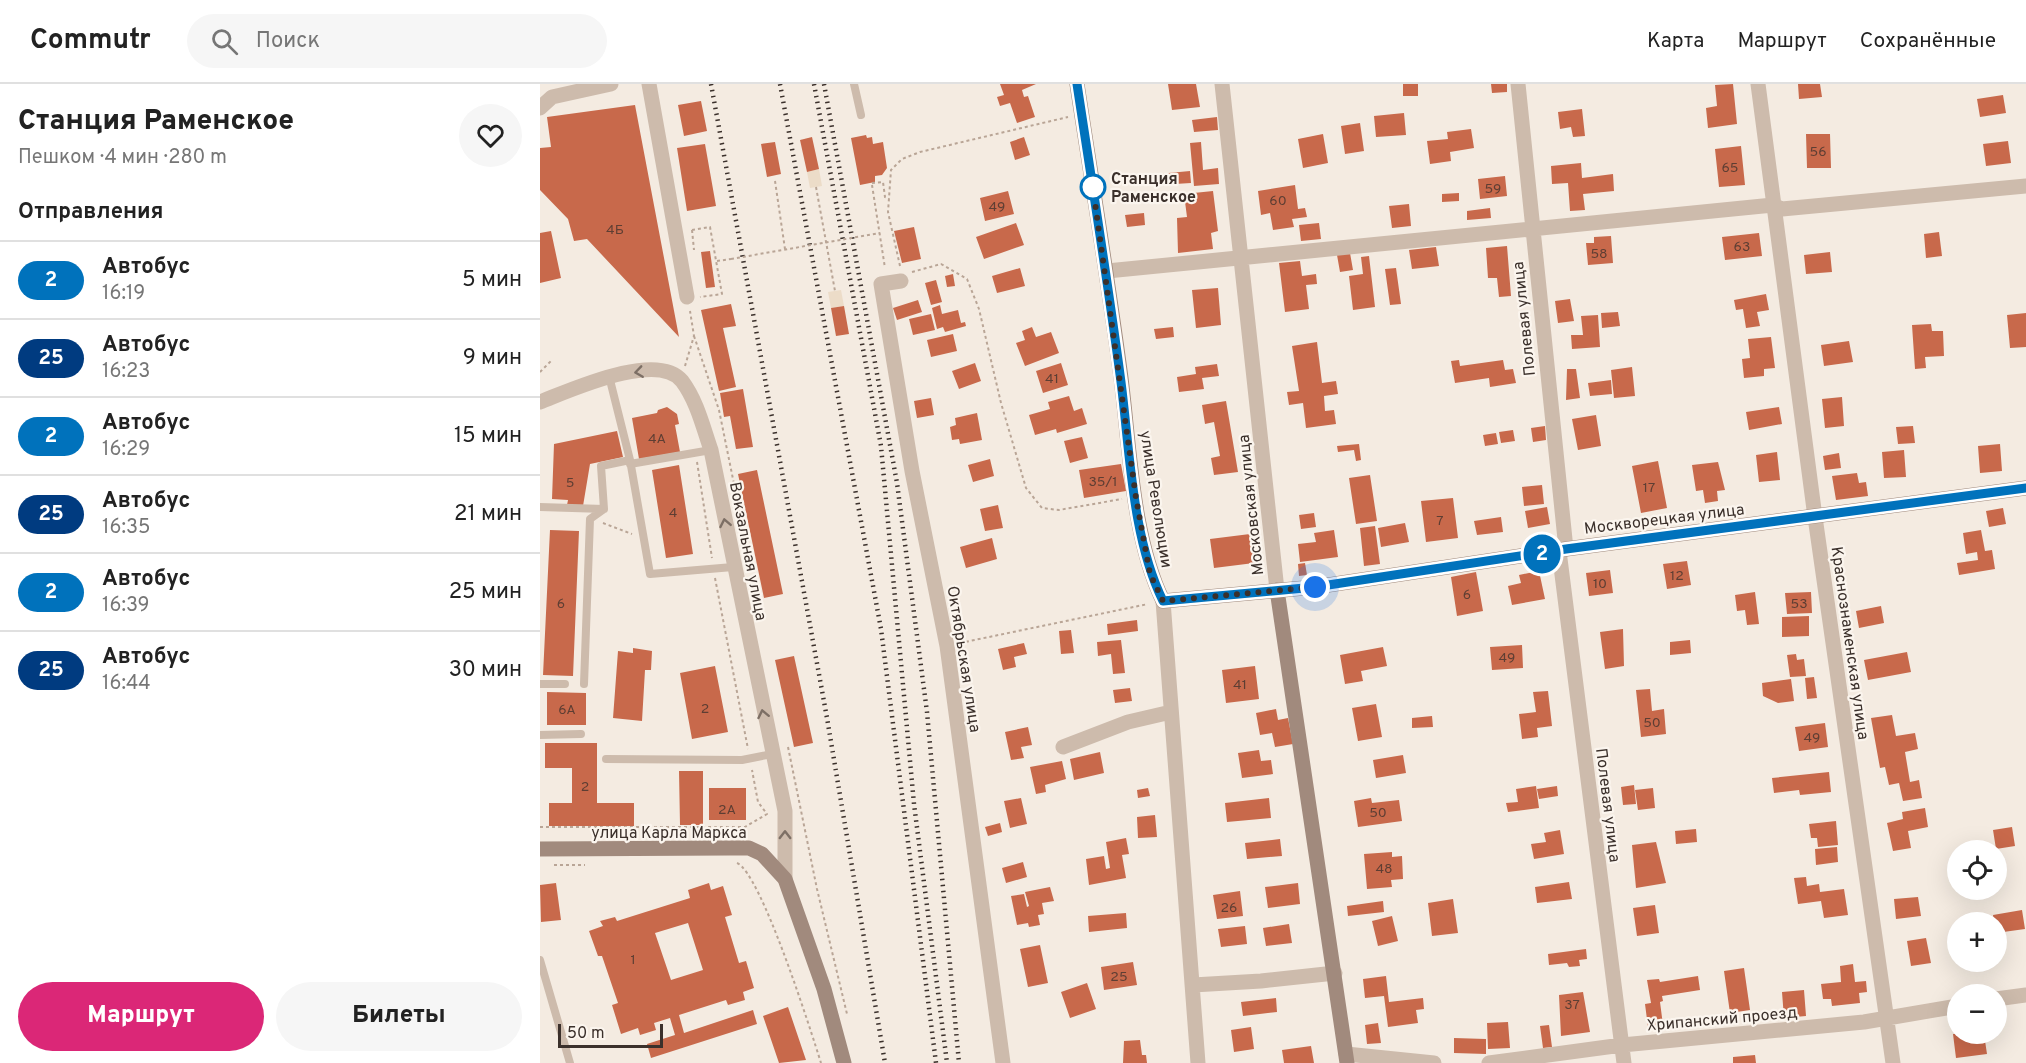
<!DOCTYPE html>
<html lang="ru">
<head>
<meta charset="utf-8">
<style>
	body { margin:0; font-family:Overpass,sans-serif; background:#f6f6f6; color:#222; height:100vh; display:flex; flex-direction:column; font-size:22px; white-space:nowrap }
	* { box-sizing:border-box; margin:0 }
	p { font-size:20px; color:#767676 }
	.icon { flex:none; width:33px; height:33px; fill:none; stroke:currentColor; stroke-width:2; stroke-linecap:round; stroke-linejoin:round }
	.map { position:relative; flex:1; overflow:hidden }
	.drawer { display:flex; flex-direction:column; background:#fff; width:540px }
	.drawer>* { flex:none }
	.badge { padding:0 12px; border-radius:20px; font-size:21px; line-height:39px }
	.controls { position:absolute; left:1407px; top:756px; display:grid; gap:12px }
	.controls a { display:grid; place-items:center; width:60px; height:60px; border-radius:50%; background:#fff; box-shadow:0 6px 24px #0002; font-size:30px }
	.scale { position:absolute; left:18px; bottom:15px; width:105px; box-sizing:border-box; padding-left:6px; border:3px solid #3b302b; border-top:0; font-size:16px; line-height:21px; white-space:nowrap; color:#3b302b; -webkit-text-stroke:4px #fbf5ee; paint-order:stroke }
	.you { position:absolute; width:30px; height:30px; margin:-15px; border:4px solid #fff; border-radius:50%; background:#1a73e8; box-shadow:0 0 0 9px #1a73e833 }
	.map>.badge { position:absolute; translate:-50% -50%; box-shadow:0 0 0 3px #fff }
	h2 { padding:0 18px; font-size:22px; line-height:54px }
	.round { display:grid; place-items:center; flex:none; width:63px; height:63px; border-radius:32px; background:#f6f6f6 }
	.summary { display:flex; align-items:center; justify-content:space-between; height:102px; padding:0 18px }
	h1 { font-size:28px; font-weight:800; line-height:45px }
	.button { display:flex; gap:12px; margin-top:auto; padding:12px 18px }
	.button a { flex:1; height:69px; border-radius:36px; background:#db2777; color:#fff; font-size:24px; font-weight:800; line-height:69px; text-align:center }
	.button a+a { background:#f6f6f6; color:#222 }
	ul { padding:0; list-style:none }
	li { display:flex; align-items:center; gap:18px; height:78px; padding:0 18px; border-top:2px solid #e0e0e0 }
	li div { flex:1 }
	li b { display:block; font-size:22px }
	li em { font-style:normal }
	li .badge { min-width:66px; font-weight:700; text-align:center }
	header { display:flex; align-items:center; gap:36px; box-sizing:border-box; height:84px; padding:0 30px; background:#fff; border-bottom:2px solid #e0e0e0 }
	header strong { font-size:28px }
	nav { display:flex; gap:33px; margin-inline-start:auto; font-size:21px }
	.search { width:420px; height:54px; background:#f6f6f6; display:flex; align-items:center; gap:15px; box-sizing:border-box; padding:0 21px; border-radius:33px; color:#767676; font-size:22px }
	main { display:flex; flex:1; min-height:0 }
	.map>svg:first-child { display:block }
	.plaza { fill:#ecdcc8 }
	.building { fill:#c8694b; fill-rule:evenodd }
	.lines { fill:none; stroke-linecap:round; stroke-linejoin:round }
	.path { stroke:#b9a596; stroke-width:2; stroke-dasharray:3 3; stroke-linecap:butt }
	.lane { stroke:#cdbbac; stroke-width:8 }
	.street { stroke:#cdbbac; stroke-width:15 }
	.secondary { stroke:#a18a7d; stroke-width:15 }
	.rail { stroke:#3b302b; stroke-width:4.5; stroke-dasharray:1.5 4.5; stroke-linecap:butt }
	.path-bridge { stroke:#b9a596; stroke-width:2; stroke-dasharray:3 3; stroke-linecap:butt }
	.oneway { stroke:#7d6f65 }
	.line-casing { stroke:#fff; stroke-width:14 }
	.line { stroke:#0072bc; stroke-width:9 }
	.walk { stroke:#3b302b; stroke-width:6; stroke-dasharray:0 10.8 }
	.stop-dot { fill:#fff; stroke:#0072bc; stroke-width:3 }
	.labels { text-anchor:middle; stroke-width:4.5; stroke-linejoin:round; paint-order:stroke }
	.number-label { font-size:14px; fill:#5e3e33 }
	.stop-label { font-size:16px; font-weight:bold; fill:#3b302b; stroke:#fbf5ee; text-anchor:start }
	.street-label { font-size:16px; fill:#3b302b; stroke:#fbf5ee }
</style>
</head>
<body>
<header>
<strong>Commutr</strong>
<div class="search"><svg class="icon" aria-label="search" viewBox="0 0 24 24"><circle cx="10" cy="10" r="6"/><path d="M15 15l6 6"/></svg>Поиск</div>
<nav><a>Карта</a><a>Маршрут</a><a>Сохранённые</a></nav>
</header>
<main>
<section class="drawer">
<div class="summary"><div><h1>Станция Раменское</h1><p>Пешком · 4 мин · 280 m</p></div><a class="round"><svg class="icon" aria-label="heart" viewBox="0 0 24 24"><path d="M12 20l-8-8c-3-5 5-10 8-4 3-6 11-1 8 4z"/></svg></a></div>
<h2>Отправления</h2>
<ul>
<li><span class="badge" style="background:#0072bc;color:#fff">2</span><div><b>Автобус</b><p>16:19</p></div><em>5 мин</em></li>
<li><span class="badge" style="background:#003b80;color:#fff">25</span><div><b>Автобус</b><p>16:23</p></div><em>9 мин</em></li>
<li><span class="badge" style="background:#0072bc;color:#fff">2</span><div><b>Автобус</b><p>16:29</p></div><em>15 мин</em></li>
<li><span class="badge" style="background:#003b80;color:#fff">25</span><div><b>Автобус</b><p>16:35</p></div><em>21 мин</em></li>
<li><span class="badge" style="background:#0072bc;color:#fff">2</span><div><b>Автобус</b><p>16:39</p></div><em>25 мин</em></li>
<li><span class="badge" style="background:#003b80;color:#fff">25</span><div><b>Автобус</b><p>16:44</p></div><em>30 мин</em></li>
</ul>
<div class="button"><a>Маршрут</a><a>Билеты</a></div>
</section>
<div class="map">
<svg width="1486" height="979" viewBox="0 0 1486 979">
	<rect width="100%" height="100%" fill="#f4ebe1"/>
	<path class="plaza" d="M279 85 282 102 270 104 267 88Z
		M301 206 304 222 291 224 288 208Z"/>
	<path class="building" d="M460 0H496L482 6 484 13 488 12 495 33 477 39 470 19 460 22 457 13 464 11Z
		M628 0H656L660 23 632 26Z
		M863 0H878V12H863Z
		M951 0H967V8L952 9Z
		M1193 0 1197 40 1168 44 1166 24 1177 22 1175 1Z
		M1258 0H1280L1282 13 1259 15Z
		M1463 11 1466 29 1440 33 1437 15Z
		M161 17 167 47 144 52 138 21Z
		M95 21 139 253 47 155 34 157 28 135 0 106V64L11 63 7 33Z
		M1042 25 1045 52 1033 53 1031 43 1020 45 1018 28Z
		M864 29 866 51 836 53 834 32Z
		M677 33 678 46 654 48 652 36Z
		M820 39 824 67 805 70 801 42Z
		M931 45 934 64 910 68 911 77 890 80 887 57 908 55 907 48Z
		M783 50 788 79 763 84 758 55Z
		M1266 50H1290L1291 84H1267Z
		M326 51 327 54 332 53 333 60 343 58 347 84 342 91 335 92V98L320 101 311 54Z
		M272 53 279 85 267 88 260 56Z
		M484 53 490 71 475 76 470 58Z
		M1468 57 1471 79 1446 82 1443 60Z
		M235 58 241 90 227 93 221 60Z
		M661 58 663 86 678 84 679 100 654 102 650 59Z
		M165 60 176 122 147 127 137 64Z
		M1201 62 1205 101 1179 103 1175 65Z
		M1041 79 1042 94 1073 90 1074 107 1043 110 1045 126 1030 127 1028 99 1012 100 1011 82Z
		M650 87 651 99 619 101 618 90Z
		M965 92 967 112 940 115 938 95Z
		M755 101 758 125 765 124 767 133 752 135 754 143 733 146 730 129 721 131 718 107Z
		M468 107 474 130 445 137 440 114Z
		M673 107 678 147 671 149 673 165 638 169 637 134 647 133 644 110Z
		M919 109V117L902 118V110Z
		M869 120 871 142 852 144 849 122Z
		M950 124 951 134 927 136V127Z
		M604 129 605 141 587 143 585 131Z
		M476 139 484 161 444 175 436 153Z
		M779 139 781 155 761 157 759 141Z
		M374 143 381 175 362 179 354 147Z
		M11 147 21 194 0 199V149Z
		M1399 148 1402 172 1386 174 1384 150Z
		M1219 149 1222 172 1185 176 1182 153Z
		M1071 152 1073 179 1048 181 1046 159H1054V153Z
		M967 162 971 212 959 213 957 194H948L946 164Z
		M896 163 899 182 872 185 869 166Z
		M170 167 175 203 166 204 161 168Z
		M1290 168 1292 188 1266 190 1264 171Z
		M810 169 813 186 800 188 797 171Z
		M829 172 835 223 813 226 809 192 823 190 821 173Z
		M760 177 762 192 776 190 777 200 766 201 769 225 745 228 739 179Z
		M480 184 485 202 457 209 452 192Z
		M856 184 861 220 850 221 845 185Z
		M413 190 415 202 407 203 405 192Z
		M396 196 402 218 391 221 385 199Z
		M678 204 681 241 656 244 652 206Z
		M1226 210 1229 226 1217 228 1220 242 1206 244 1203 225 1196 226 1194 216Z
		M1030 215 1034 237 1018 239 1015 217Z
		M378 216 382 228 357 236 353 224Z
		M191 220 196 242 183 244 196 303 179 307 161 226Z
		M400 221 402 230 418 226 421 239 425 238 426 242 405 248 403 243 397 245 392 224Z
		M304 222 309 250 296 252 291 224Z
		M1078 228 1080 242 1062 244 1061 229Z
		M1486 229V263L1470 264 1467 231Z
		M391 230 395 246 373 251 369 235Z
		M1058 231 1060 263 1032 265 1031 251H1043L1041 232Z
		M1391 240 1392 247H1403L1404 272 1385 273 1386 284 1375 285 1372 241Z
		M492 243 496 253 511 248 519 269 485 282 476 259 485 256 482 247Z
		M633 243 634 253 616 255 614 245Z
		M413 250 417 267 391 273 387 256Z
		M1231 253 1235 284 1224 285V292L1204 294 1202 275 1210 274 1208 255Z
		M1309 257 1313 278 1284 282 1281 261Z
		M777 258 782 299 796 297 798 310 784 312 785 327 794 326 796 340 766 344 763 319 749 321 747 308 759 307 752 262Z
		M919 276 920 282 963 276 965 286 973 285 976 299 950 303 949 294 915 299 911 277Z
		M435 279 441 297 419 305 412 287Z
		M521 279 528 301 503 309 496 287Z
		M677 280 679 292 662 294 664 305 639 308 637 293 656 290 655 283Z
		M1092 283 1095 312 1074 314 1071 286Z
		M1027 285H1036L1040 314 1026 316Z
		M1071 296 1072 310 1050 312 1048 299Z
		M203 305 213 363 196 365 190 332 184 333 180 309Z
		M529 312 534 327 542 324 547 340 517 349 516 345 495 351 489 331 510 325 508 318Z
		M1302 313 1304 342 1285 344 1282 315Z
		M391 314 394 331 377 334 374 317Z
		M686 317 698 388 674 391 671 374 680 372 674 338 665 340 662 321Z
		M127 323 137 330 139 340 135 341 140 368 99 375 92 334 117 329 118 326Z
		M1239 323 1242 340 1209 346 1206 328Z
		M437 329 442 356 420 360 419 355 412 356 410 343 416 341 415 334Z
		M1056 331 1061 362 1038 366 1032 335Z
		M1005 342 1006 356 993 358 991 344Z
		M1373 342 1375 359 1358 360 1356 343Z
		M973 346 975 357 961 359 959 348Z
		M77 347 83 373 50 380 43 422 27 421 28 416 12 415 14 360Z
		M956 349 958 360 945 362 943 351Z
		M542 353 548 374 530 379 524 357Z
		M819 360 821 376 816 377 814 366 798 368 797 362Z
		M1460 360 1462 387 1440 389 1438 362Z
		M1364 366 1366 393 1344 394 1342 368Z
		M1237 368 1240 396 1219 398 1216 371Z
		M1299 369 1301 384 1285 386 1283 372Z
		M450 375 454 392 433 398 428 381Z
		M1118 377 1127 424 1101 429 1092 382Z
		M1178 378 1185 406 1177 407 1178 417 1165 419 1163 406 1156 407 1152 381Z
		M581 380 586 407 544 414 539 386Z
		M139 381 153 470 126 474 112 386Z
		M217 386 243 510 224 514 198 390Z
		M1317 389 1319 399 1326 398 1328 412 1296 416 1292 392Z
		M830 391 837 437 816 440 809 394Z
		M1002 401 1004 420 984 422 982 403Z
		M913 414 918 454 886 458 881 417Z
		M458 421 463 444 445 447 440 425Z
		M1007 423 1010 440 988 444 985 427Z
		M1463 424 1466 440 1449 443 1446 427Z
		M774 429 776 443 761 445 759 431Z
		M961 433 963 448 937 451 934 437Z
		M865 439 869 458 841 463 838 444Z
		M835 442 840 480 824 482 820 444Z
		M10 446 39 447 33 592 3 591Z
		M794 446 798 473 760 478 758 460 776 458 774 449Z
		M1441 446 1445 467 1452 466 1455 485 1419 491 1417 479 1438 476 1437 468 1426 470 1423 449Z
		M718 449 722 478 674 484 670 455Z
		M452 454 457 475 426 484 420 463Z
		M1147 477 1151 501 1127 505 1123 480Z
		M765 479 767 491 759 492 758 480Z
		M1070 486 1073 509 1049 512 1046 489Z
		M999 487 1005 515 972 521 968 502 981 499 979 491Z
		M936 488 943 527 917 532 911 493Z
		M1215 508 1219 540 1207 541 1205 526 1197 527 1195 511Z
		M1271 508 1272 529 1247 530 1245 509Z
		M1341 522 1344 539 1319 544 1316 527Z
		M1269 532V552L1242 553V533Z
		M597 536 598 547 568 551 567 540Z
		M1083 545 1084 582 1065 585 1060 548Z
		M531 546 534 569 521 570 519 547Z
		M581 556 585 589 573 590 571 570 558 572 557 558Z
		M1150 556 1151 569 1130 571V558Z
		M484 559 487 570 474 573 476 583 463 586 458 565Z
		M982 561 983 584 952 586 950 563Z
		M843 563 847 582 821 587 823 597 805 600 800 571Z
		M93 564 112 567 111 586H105L102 637 73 634 78 567 93 569Z
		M1367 568 1371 588 1328 596 1324 576Z
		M1256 570 1257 576 1264 575 1266 592 1250 593 1247 571Z
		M254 572 273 659 254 663 235 576Z
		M175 582 188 648 152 655 140 589Z
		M715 582 719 615 686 619 682 586Z
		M1274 593 1277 614 1267 615 1265 594Z
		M1251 595 1254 617 1238 619 1223 612 1222 599Z
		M590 604 592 617 575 619 573 606Z
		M1110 605 1112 627 1124 625 1126 650 1101 653 1096 606Z
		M1008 607 1012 642 997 644 998 653 982 655 979 630 996 628 993 608Z
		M7 608 46 609V641H7Z
		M836 620 842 653 818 657 812 624Z
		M736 625 738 636 748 634 753 660 735 663 732 649 720 651 716 629Z
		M1352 631 1356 652 1375 649 1378 665 1365 668 1370 698 1379 696 1382 714 1363 717 1359 699 1349 701 1345 683 1340 684 1331 634Z
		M892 632 893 643 872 644V634Z
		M1285 639 1288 663 1259 667 1255 643Z
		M488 643 492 661 481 663 484 674 471 676 465 648Z
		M5 659H57V719H94V742H9V719H32V684H5Z
		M719 666 721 677 731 676 733 690 702 694 698 669Z
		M560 668 564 689 534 696 530 675Z
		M863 671 866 689 836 694 833 676Z
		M522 677 526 695 505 701 506 708 496 710 490 683Z
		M139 687H163V741H140Z
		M1289 688 1291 708 1260 711 1259 706 1234 709 1232 694Z
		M1094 701 1096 720 1083 721 1081 703Z
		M996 702 999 724 968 728 966 719 978 718 976 705Z
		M1017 702 1018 712 999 715 997 705Z
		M169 704H206V736H169Z
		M608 704 610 712 598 714 597 706Z
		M1113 704 1115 724 1098 726 1095 706Z
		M481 714 487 740 470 744 464 717Z
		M729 714 731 734 687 738 685 719Z
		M831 714 832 719 859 716 862 737 818 743 814 717Z
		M1385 724 1388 743 1368 747 1371 764 1353 767 1347 739 1363 735 1362 728Z
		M615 731 617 753 598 754 597 733Z
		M1296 737 1298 761 1278 763 1277 754H1271L1269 740Z
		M460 739 462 748 448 752 445 743Z
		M1472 743 1475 762 1456 765 1453 746Z
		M1156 745 1157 758 1136 760 1135 747Z
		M1020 746 1024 770 994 775 991 760 1006 758 1004 749Z
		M586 754 589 770 582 771 586 794 549 801 546 775 564 772 566 785 570 784 566 758Z
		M740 755 742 772 707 775 705 759Z
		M1116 758 1126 799 1096 804 1092 761Z
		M1297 763 1298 778 1276 781 1275 765Z
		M852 768V773L862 772 863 795 851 796 852 803 827 805 824 770Z
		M483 778 487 793 466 799 462 784Z
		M1266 793 1267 802 1279 800 1280 808 1304 805 1308 831 1284 834 1281 817 1258 820 1254 794Z
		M1029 798 1032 815 997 819 995 803Z
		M16 799 21 836 1 838 0 801Z
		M169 799 171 806 183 802 192 831 185 833 199 879 206 877 214 904 203 908 205 916 188 921 186 916 139 931 144 949 213 926 217 940 111 974 107 960 135 951 130 934 114 939 116 946 100 951 98 944 81 950 72 921 78 919 62 872H58L49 847 63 842 60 837 75 833 77 837 150 814 148 806ZM148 839 163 886 131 896 115 849Z
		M758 799 760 820 728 824 725 803Z
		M510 803 514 817 502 819 504 830 498 831 500 841 489 843 488 839 477 841 471 812 484 810 487 823 489 822 485 808Z
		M700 807 703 832 677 835 673 811Z
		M1378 813 1381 832 1356 835 1354 815Z
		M913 815 918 849 892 852 888 819Z
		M843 817 844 828 808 832 807 822Z
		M1115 821 1119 849 1097 852 1093 824Z
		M1482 826 1485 845 1456 849V838H1454L1453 831Z
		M586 829 587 844 549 848 548 832Z
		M852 832 858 857 838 862 832 837Z
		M749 840 752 859 726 862 723 844Z
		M705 842 707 860 681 863 678 845Z
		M1386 854 1391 879 1371 882 1367 857Z
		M500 861 508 899 488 903 480 865Z
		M1046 865 1047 875 1039 876 1040 882 1029 883 1027 879 1009 881 1008 870Z
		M593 878 597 901 564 906 561 883Z
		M1313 880 1315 898 1326 897 1327 908 1319 909 1320 919 1292 922 1291 915H1283L1281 900 1301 898 1300 882Z
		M1204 884 1210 926 1190 929 1184 887Z
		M846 892 849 918 883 914 884 925 876 926 878 939 848 943 844 912 825 914 823 895Z
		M1158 892 1160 906 1122 912 1123 917 1120 918 1123 941 1108 943 1105 920 1111 919 1107 896 1119 895 1120 898Z
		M547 899 556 925 530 934 521 908Z
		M1264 906 1266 932 1244 934 1242 908Z
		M1043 908 1050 948 1021 952 1019 911Z
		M736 914 737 928 703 932 701 918Z
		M248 923 266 976 239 979 223 932Z
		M968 938 970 964 948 965 947 939Z
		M838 939 841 959 827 960 825 941Z
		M1009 941 1012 963 1003 964 1000 942Z
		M711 943 714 965 694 968 691 946Z
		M1413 950H1444L1447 970 1416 974Z
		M914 954 946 955V970L914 969Z
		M600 956 602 971H606L607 979H583L584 957Z
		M771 962 774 979H744L742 966Z
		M1215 971 1216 979H1193V973Z"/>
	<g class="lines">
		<path class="path" d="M235 97 245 165
			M332 99 343 98 345 113 349 115
			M332 101 345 184
			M276 103 295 207
			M152 146 170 143 182 210 160 213
			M152 146 154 166
			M177 177 191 175
			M360 182 348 128 351 86 362 75 380 68 528 33
			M372 188 401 180 427 195 439 225 461 319 486 404 502 424 519 426 582 415
			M154 252 179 326 210 479
			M145 282 154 252 150 227
			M0 288 11 277
			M157 378 172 474
			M63 439 92 450
			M175 494 208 665
			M420 559 608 520
			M248 663 277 805 307 930
			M0 743H205L227 730 218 718 212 686
			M197 779C221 789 271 947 281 979
			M14 781H45"/>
		<path class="lane" d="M314 0 321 31
			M69 292 90 376
			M90 380 171 366
			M0 423 64 425 50 435 44 600
			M64 425 61 382 90 376 110 490 193 483
			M0 600H25
			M0 651 41 650
			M66 675 202 676 232 670
			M0 876 30 979"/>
		<path class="street" d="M109 0 147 213
			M682 0 737 506
			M978 0 1026 465
			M1218 0 1275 433 1353 979
			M0 24 12 13 71 0
			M567 187 1233 121 1242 125 1486 102
			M361 197 341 200 372 387 407 562 463 979
			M0 318C29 307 117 266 142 297 157 317 163 343 171 366L245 727V795
			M1019 467 1084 979
			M623 517 658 979
			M523 663 588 638 631 628
			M653 901 721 897 795 889
			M1456 915 1486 911
			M806 970 894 979
			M949 979 1082 961 1324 938 1418 922"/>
		<path class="secondary" d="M537 0C552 98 568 196 581 294 590 365 592 453 623 517L775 503 1026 465 1486 404
			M737 506 807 979
			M0 765 189 764H209L222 770 245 795 284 905 304 979"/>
		<path class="rail" d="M171 0 287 634 345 979
			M240 0 341 545 396 979
			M274 0 341 362 374 720 407 979
			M284 0 357 399 387 628 419 979"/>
		<path class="path-bridge" d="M191 175 340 149"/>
	</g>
	<defs><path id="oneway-chevron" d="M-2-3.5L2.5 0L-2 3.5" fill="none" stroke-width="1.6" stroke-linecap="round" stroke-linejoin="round" transform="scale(1.5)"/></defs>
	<g class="oneway">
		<use href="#oneway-chevron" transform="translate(99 288) rotate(172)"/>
		<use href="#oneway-chevron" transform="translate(185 439) rotate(-101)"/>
		<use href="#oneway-chevron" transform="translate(223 630) rotate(-102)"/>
		<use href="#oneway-chevron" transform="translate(245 751) rotate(-90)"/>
	</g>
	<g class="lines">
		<defs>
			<path id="line" d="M537 0C552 99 568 199 581 298 590 368 592 454 623 517L775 503 1026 465 1486 404"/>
		</defs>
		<use href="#line" class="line-casing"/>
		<use href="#line" class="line"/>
		<path class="walk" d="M553 103 552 97 596 414 610 490 623 517 775 503"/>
	</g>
	<circle class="stop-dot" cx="553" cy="103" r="12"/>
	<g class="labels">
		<g class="number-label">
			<text x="1278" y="72">56</text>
			<text x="1190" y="88">65</text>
			<text x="953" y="109">59</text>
			<text x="738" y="121">60</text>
			<text x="457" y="127">49</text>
			<text x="75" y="150">4Б</text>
			<text x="1202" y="167">63</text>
			<text x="1059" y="174">58</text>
			<text x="512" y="299">41</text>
			<text x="117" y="359">4А</text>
			<text x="563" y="402">35/1</text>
			<text x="30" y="403">5</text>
			<text x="1109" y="408">17</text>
			<text x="133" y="433">4</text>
			<text x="900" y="441">7</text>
			<text x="1137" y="496">12</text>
			<text x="1060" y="504">10</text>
			<text x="927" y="515">6</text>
			<text x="21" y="524">6</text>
			<text x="1259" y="524">53</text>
			<text x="967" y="578">49</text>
			<text x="700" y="605">41</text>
			<text x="165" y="629">2</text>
			<text x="27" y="630">6А</text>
			<text x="1112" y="643">50</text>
			<text x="1272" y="658">49</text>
			<text x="45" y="707">2</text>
			<text x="187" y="730">2А</text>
			<text x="838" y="733">50</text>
			<text x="844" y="789">48</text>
			<text x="689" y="828">26</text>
			<text x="93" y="880">1</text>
			<text x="579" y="897">25</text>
			<text x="1032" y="925">37</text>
		</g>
		<g class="stop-label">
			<text x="571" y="100">Станция<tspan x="571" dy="18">Раменское</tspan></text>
		</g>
		<g class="street-label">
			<text transform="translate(983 235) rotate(-96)" y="6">Полевая улица</text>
			<text transform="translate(617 415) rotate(81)" y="6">улица Революции</text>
			<text transform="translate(710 421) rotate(-96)" y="6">Московская улица</text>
			<text transform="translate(1124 434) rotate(-7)" y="6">Москворецкая улица</text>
			<text transform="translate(209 467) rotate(79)" y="6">Вокзальная улица</text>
			<text transform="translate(1311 559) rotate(82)" y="6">Краснознаменская улица</text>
			<text transform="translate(425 575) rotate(81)" y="6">Октябрьская улица</text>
			<text transform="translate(1069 721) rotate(83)" y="6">Полевая улица</text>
			<text x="129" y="754">улица Карла Маркса</text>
			<text transform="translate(1182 934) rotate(-5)" y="6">Хрипанский проезд</text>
		</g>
	</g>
</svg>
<div class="controls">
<a><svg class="icon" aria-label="locate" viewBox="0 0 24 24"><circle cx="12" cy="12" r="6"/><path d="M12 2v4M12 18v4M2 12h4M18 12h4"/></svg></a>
<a>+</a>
<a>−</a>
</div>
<div class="scale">50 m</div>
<div class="you" style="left:775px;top:503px"></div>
<b class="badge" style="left:1002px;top:470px;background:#0072bc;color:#fff">2</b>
</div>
</main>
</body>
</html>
